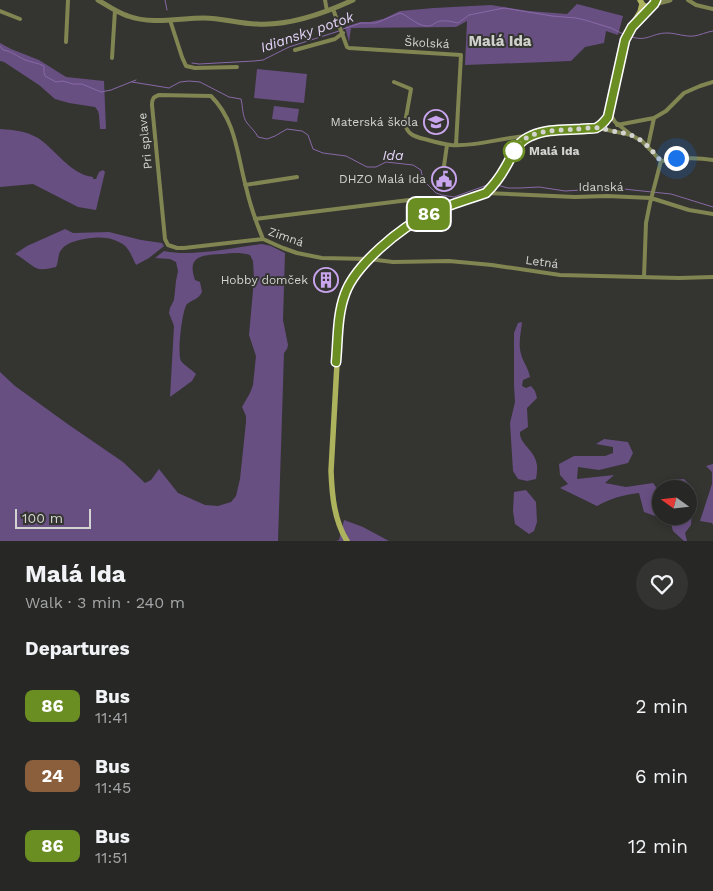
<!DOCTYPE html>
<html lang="en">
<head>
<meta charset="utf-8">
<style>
	body { margin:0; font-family:"Work Sans",sans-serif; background:#333332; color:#f1f3f6; height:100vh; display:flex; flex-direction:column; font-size:19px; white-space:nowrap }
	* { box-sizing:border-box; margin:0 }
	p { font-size:16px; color:#a4a5a7 }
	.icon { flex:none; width:28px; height:28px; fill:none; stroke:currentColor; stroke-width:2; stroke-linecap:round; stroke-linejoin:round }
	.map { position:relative; height:541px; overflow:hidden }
	.details { display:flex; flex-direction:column; background:#272725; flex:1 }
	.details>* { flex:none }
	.badge { padding:0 10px; border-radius:8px; font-size:18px; line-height:32px }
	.needle { width:32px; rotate:285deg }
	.buttons { position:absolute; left:652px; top:480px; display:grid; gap:10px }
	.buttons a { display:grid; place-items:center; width:45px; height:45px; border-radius:50%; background:#272725; box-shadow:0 2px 8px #0003,0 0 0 1px #434442; font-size:25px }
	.scale { position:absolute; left:15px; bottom:12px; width:76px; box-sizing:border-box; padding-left:5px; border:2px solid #d3d3d1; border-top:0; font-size:14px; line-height:18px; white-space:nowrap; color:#d3d3d1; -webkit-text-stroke:4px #343431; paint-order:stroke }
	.you { position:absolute; width:25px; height:25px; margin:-12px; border:4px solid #fff; border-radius:50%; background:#1a73e8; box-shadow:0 0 0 8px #1a73e833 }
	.map>.badge { position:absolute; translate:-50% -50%; box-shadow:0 0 0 2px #fff }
	h2 { padding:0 25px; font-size:19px; line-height:45px }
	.round { display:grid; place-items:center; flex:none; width:52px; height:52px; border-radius:26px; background:#333332 }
	.overview { display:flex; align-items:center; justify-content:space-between; height:85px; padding:0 25px }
	h1 { font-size:24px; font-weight:700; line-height:38px }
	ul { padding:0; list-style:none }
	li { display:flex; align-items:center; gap:15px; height:70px; padding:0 25px }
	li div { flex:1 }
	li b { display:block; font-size:19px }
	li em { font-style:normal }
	li .badge { min-width:55px; font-weight:700; text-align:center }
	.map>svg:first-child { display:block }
	.green { fill:#684f82 }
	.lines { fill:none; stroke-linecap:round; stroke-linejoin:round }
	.stream { stroke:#8869a7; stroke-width:1 }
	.minor { stroke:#818551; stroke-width:4 }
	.tertiary { stroke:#818551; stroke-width:5 }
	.secondary { stroke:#adb25d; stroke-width:5.5 }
	.line-casing { stroke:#fff; stroke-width:11 }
	.line { stroke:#6b8e23; stroke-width:8 }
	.walk { stroke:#d3d3d1; stroke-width:5; stroke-dasharray:0 9 }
	.stop-dot { fill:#fff; stroke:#6b8e23; stroke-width:2.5 }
	.labels { text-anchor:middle; stroke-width:4; stroke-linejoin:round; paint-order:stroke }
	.street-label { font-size:12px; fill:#d3d3d1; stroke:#343431 }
	.poi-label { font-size:12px; fill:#d3d3d1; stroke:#343431; text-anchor:end }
	.stop-label { font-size:12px; font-weight:bold; fill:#d3d3d1; stroke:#343431; text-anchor:start }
	.water-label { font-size:14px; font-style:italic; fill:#e4d4f8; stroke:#343431 }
	.quarter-label { font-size:15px; font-weight:bold; fill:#cfcfcb; stroke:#343431 }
</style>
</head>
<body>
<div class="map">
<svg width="713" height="541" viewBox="0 0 713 541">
	<rect width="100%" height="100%" fill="#343431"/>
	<path class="green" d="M577 4 623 16 618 35 606 31 604 43 585 47 571 61 465 65 467 21 456 27 351 28 349 42 345 27 360 22H370L383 19 400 11 434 8 491 5 529 11 567 14Z
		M0 43 11 49 39 60 66 77 104 81 106 129H100L99 115 98 111 95 107 69 103 55 99 39 85 4 62 0 61Z
		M257 69 307 74 304 103 254 98Z
		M274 106 299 109 297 122 272 119Z
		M0 129C14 130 26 131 38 138 55 149 71 175 93 177V179H96L99 172 103 170 105 172 96 210 78 207 33 184 0 187Z
		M65 229 73 233 109 232 141 240 162 243 164 246 149 258 136 265C133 259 130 250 124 245 120 242 111 238 106 238 95 236 68 240 62 249 57 254 59 262 56 267 51 268 44 270 39 269 33 268 22 257 15 254L27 246Z
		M262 244 271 246 285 253 283 320 288 345 287 349 284 353 278 541H0V372L15 386 69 425 123 462 145 483 151 480 159 469 178 493 205 505 218 506 231 502 236 496 240 479 246 422V416L242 407 250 393 253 385 256 356 249 335 254 279 253 261 250 255C240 252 232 253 222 254 204 255 186 255 195 280L200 282 202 292C198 300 193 299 187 304 182 310 177 354 181 361 184 365 192 370 196 374L192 381 170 397 174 326 169 313 170 308 174 300 176 281 178 271 176 262 170 259 155 258 164 251C192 257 233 248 262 244Z
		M522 322C521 333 518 343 521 354 523 362 528 367 530 377L523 380 522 386 526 388 531 386 535 391 537 398 527 408 528 427 520 432C519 443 533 450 536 461 538 467 537 473 536 479L527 481 518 479 513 471 510 423 515 402 514 385V333L518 323Z
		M604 439 628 442 633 453 628 463 599 470 578 467 577 479 614 475 605 483 626 487 653 483 661 494V510L660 509 655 516 644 512 639 493C623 495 611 498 597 506L560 488 568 484 560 475 559 464 574 456H605L613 453V447L596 444Z
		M713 464V525L712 523 700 521 712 484V472L706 466Z
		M684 479 694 489 691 525 685 533 687 541H684L673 531 669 516H689V489H668L670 480Z
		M526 490 536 502 537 522 534 531 529 534 515 524 513 511 514 492Z
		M344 520 363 527 389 541H336L339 540Z"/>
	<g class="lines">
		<path class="stream" d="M165 0 167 10
			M343 29 361 23H376L400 13C409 16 416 25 426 26 433 27 435 21 441 21 446 20 453 22 458 23L469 15 504 8 552 16 576 18 585 20 611 28 625 35
			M629 36C647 43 651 33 667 33 676 33 685 37 694 36 701 35 706 32 713 31
			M0 46 3 50C11 51 17 56 25 60 31 62 38 63 44 66V73L45 76 56 82 63 81 73 84H82L101 92 111 90 136 80
			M192 63 199 64 254 61 263 60 289 47 339 31
			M132 82 169 88 180 82 189 81 200 82 229 97 241 99C243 107 242 116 247 123 251 128 255 131 258 137L267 139 275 136 287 129 302 131 308 135 313 149 323 153 346 156 367 167H376L386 162 413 165 421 170 423 180 436 193 442 195 454 197 490 184
			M497 185 508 188H520L539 187 565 191 614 188 671 194 713 207"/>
		<path class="minor" d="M325 0 327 11
			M688 0 696 5 713 9
			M333 9 347 47 349 48 461 55 456 145
			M0 11 20 19
			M170 20 182 57 186 66 195 68 237 67
			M66 42 68 0
			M295 50 335 39 343 33
			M112 58 115 10
			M394 82 411 89 405 123C407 136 417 137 428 140 435 142 443 144 451 145 477 147 502 137 528 136
			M609 112 615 122 630 134
			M617 125 654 118
			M598 128 631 135 642 141 661 161 650 203 646 223 644 277
			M648 146 654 118 666 111 684 93 700 86 713 82
			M661 161C679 158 695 157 713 160
			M443 173 447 145
			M245 185 297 177
			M486 193 575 197 607 196 651 198 689 210 713 214
			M255 219 409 200 416 202 429 213
			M263 239C256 222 250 205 246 187 237 154 236 121 211 96L159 95C153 97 152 99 152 105L165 239 168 245 177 248H184L263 239 283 248 297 253 322 258 369 259 393 262 449 261 492 265 560 275 679 278 713 277"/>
		<path class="tertiary" d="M98 0C108 6 118 13 128 16 153 25 179 18 204 18 222 18 240 24 257 24 289 26 325 13 353 0
			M654 4 670 0"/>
		<path class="secondary" d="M640 0 643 5 648 7 653 6 656 0
			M638 20 653 6
			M347 541C334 520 332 495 331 471L340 310C342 303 344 295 347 288 361 261 401 227 428 214 446 205 467 200 486 193 493 186 499 177 505 169 514 154 515 141 534 135 549 130 567 130 583 129 587 128 594 129 598 127 604 124 608 118 609 112L624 45 628 32 640 12 642 4"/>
	</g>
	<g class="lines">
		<defs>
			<path id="line" d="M336 362C338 341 337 315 345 294 355 265 401 227 429 214 447 205 467 200 486 193 493 186 500 177 505 168 513 155 516 142 531 136 546 129 564 130 581 129 586 128 592 129 596 128 601 126 605 121 608 117L625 40 632 27 654 4 656 0"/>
		</defs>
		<use href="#line" class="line-casing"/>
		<use href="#line" class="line"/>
		<path class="walk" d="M514 151C525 129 555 131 576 129 583 129 592 127 599 128 605 129 612 131 618 132 623 133 628 133 633 136 645 141 652 151 661 161L676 158"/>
	</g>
	<defs>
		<symbol id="school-ring" viewBox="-11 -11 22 22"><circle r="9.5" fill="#343431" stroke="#c9a5ee" stroke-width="1.5"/><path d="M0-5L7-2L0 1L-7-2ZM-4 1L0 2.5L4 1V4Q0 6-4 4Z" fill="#c9a5ee"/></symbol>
		<symbol id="civic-ring" viewBox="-11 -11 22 22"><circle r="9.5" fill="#343431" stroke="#c9a5ee" stroke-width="1.5"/><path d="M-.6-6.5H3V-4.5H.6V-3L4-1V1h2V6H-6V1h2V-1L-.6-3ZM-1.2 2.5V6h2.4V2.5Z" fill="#c9a5ee"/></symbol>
		<symbol id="building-ring" viewBox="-11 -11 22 22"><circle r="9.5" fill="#343431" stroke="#c9a5ee" stroke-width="1.5"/><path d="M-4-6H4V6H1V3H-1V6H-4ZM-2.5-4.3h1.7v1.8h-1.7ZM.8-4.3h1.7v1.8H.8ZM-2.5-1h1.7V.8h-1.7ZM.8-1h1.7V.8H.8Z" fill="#c9a5ee"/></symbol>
	</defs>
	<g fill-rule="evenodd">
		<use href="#school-ring" x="422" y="108" width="28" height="28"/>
		<use href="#civic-ring" x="430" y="165" width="28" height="28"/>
		<use href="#building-ring" x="312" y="266" width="28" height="28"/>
	</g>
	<circle class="stop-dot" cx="514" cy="151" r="10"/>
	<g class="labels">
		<g class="street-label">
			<text transform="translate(427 43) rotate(3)" y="4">Školská</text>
			<text transform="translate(145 141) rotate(-96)" y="4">Pri splave</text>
			<text x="601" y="191">Idanská</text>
			<text transform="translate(286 237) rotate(19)" y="4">Zimná</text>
			<text transform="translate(542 262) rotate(8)" y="4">Letná</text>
		</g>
		<g class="poi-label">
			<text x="418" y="126">Materská škola</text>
			<text x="426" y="183">DHZO Malá Ida</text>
			<text x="308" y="284">Hobby domček</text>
		</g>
		<g class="stop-label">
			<text x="529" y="155">Malá Ida</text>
		</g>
		<g class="water-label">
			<text transform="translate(307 32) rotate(-19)" y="5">Idiansky potok</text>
			<text x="393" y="160">Ida</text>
		</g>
		<g class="quarter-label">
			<text x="500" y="46">Malá Ida</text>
		</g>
	</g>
</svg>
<div class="buttons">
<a><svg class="needle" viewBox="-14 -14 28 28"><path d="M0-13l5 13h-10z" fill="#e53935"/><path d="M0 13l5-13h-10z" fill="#a4a5a7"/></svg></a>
</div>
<div class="scale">100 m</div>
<div class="you" style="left:676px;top:158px"></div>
<b class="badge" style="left:429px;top:214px;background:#6b8e23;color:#fff">86</b>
</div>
<section class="details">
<div class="overview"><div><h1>Malá Ida</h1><p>Walk · 3 min · 240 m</p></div><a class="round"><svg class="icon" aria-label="heart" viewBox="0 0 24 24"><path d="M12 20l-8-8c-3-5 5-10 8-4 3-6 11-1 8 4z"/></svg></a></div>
<h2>Departures</h2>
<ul>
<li><span class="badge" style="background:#6b8e23;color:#fff">86</span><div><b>Bus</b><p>11:41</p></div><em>2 min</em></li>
<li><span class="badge" style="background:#8b5e3c;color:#fff">24</span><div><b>Bus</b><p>11:45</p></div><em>6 min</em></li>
<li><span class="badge" style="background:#6b8e23;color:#fff">86</span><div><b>Bus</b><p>11:51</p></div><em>12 min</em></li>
</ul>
</section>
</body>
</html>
